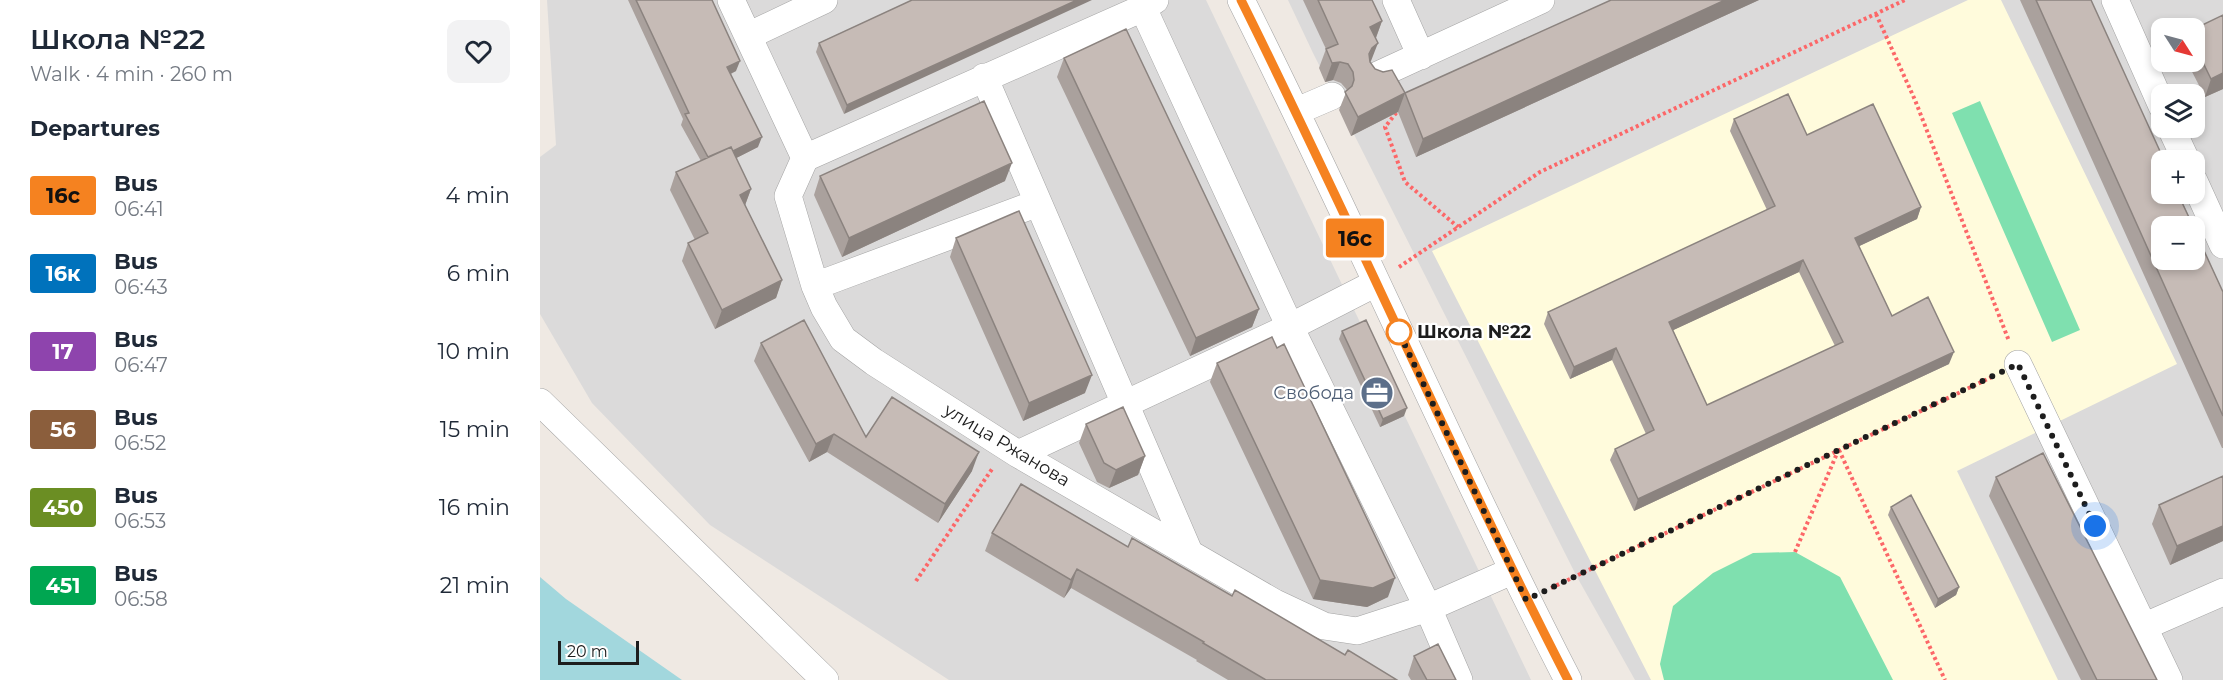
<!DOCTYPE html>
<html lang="en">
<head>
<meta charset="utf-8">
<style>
	body { margin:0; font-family:Montserrat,sans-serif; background:#f2f2f3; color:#1f2937; height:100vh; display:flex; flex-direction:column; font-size:22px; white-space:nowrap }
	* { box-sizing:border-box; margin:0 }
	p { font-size:20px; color:#747a83 }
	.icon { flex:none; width:33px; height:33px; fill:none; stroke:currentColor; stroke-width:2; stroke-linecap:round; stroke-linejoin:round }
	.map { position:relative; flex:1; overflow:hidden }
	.sheet { display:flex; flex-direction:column; background:#fff; width:540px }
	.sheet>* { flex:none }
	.badge { padding:0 12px; border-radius:4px; font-size:21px; line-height:39px }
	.needle { width:39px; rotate:126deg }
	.tools { position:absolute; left:1611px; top:18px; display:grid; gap:12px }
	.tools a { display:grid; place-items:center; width:54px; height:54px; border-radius:12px; background:#fff; box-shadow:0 3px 9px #0003; font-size:30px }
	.scale { position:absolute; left:18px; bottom:15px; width:81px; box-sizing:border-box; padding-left:6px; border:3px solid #1d1d1d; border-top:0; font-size:16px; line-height:21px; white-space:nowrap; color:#1d1d1d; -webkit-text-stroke:4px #fff; paint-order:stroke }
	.you { position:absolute; width:30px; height:30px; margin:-15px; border:4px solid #fff; border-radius:50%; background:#1a73e8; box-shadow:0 0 0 9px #1a73e833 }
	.map>.badge { position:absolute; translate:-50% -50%; box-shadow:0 0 0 3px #fff }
	h2 { padding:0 30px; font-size:22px; line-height:54px }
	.round { display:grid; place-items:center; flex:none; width:63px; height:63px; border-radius:12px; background:#f2f2f3 }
	.overview { display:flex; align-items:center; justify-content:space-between; height:102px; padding:0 30px }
	h1 { font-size:28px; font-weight:600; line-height:45px }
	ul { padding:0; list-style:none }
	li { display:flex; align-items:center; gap:18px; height:78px; padding:0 30px }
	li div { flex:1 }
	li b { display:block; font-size:22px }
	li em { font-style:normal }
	li .badge { min-width:66px; font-weight:700; text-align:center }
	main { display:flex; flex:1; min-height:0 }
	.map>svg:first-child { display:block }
	.residential { fill:#dbdada; fill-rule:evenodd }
	.education { fill:#fffbdc }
	.pitch { fill:#7fe0af }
	.water { fill:#a2d7dd }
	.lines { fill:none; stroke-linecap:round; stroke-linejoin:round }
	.minor-casing { stroke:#a4a4a4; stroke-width:28 }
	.path { stroke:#fc6768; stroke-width:4; stroke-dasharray:3 3; stroke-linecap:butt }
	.minor { stroke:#fff; stroke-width:27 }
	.wall { fill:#aaa19d; fill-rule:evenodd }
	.shaded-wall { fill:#8b837f }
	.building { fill:#c6bbb6; stroke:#8b837f; stroke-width:1.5; fill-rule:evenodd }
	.line-casing { stroke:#fff; stroke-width:14 }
	.line { stroke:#f58220; stroke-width:9 }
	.walk { stroke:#1d1d1d; stroke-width:6; stroke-dasharray:0 10.8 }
	.stop-dot { fill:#fff; stroke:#f58220; stroke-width:3 }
	.labels { text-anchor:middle; stroke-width:4.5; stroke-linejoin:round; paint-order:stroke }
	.stop-label { font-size:18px; font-weight:bold; fill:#1d1d1d; stroke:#fff; text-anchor:start }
	.service-label { font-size:18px; fill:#4e5e75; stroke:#fff; text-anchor:end }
	.street-label { font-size:18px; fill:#1d1d1d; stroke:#fff }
</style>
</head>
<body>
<main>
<section class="sheet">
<div class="overview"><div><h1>Школа №22</h1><p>Walk · 4 min · 260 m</p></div><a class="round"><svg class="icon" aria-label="heart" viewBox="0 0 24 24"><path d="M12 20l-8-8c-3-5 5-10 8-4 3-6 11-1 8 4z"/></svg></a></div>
<h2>Departures</h2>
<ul>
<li><span class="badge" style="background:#f58220;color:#111">16с</span><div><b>Bus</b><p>06:41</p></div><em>4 min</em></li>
<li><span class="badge" style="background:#0072bc;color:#fff">16к</span><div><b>Bus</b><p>06:43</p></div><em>6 min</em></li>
<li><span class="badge" style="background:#8e44ad;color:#fff">17</span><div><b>Bus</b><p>06:47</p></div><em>10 min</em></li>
<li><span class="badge" style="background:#8b5e3c;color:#fff">56</span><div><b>Bus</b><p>06:52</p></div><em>15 min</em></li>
<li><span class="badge" style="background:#6b8e23;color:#fff">450</span><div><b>Bus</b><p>06:53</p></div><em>16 min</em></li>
<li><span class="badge" style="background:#00a651;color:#fff">451</span><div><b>Bus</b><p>06:58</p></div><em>21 min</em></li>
</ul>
</section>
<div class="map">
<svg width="1683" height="680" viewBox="0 0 1683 680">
	<rect width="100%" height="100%" fill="#efe9e3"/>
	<path class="residential" d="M7 0H666L991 680H409L170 525 52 403 0 314V157L16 145Z
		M748 0H1683V680H1095L1037 577 773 53ZM1622 28H1654V62H1622ZM1622 94H1654V128H1622ZM1622 160H1654V194H1622ZM1622 226H1654V260H1622Z"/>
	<path class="education" d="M1428 0H1461L1637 364 1417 471 1518 680H1111L892 251Z"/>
	<path class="pitch" d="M1440 101 1540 330 1512 342 1412 113Z
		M1255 552 1300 577 1353 680H1124L1120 664 1133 606 1173 573 1213 553Z"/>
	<path class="water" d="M0 577 26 599 142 680H0Z"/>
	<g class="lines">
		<defs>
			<path id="minor" d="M191 0 265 158 248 196 275 286 284 307 303 339 334 362 478 454 735 603 784 626 817 631 888 608 972 571
				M701 0C814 225 913 456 1028 680
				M856 0 881 56
				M1575 0 1622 106
				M603 8 750 327 888 608 919 680
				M208 36 284 0
				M838 75 1001 0
				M444 77 649 552
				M757 111 792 96
				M1631 128 1646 160
				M265 158 603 8 615 0
				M1654 181 1683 245
				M275 286 498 203
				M1478 364 1629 680
				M0 402 285 680
				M478 454 750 327 836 283
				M1603 627 1683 592"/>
		</defs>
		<use href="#minor" class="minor-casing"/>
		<path class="path" d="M1336 14 1375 100 1469 341
			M860 108 845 127 865 182 918 227
			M859 267 1000 172 1365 0
			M1299 450 1405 680
			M1255 552 1298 451
			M376 581 452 469
			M1011 588 1454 376"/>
		<use href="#minor" class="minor"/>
	</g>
	<path class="wall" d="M88 0H172L196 71 191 74 218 147 196 158 211 189 205 205 242 280 236 298 175 329 142 261 148 243 155 240 130 190 136 172 161 161 141 125 143 119Z
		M372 0 304 114 276 52 279 43Z
		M763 0H832L842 21 836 38 830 62 835 69 865 93 1071 0H1219L876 157 858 112 811 136 799 110 807 90 801 83 793 80 785 82 779 68 786 49Z
		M1480 0H1551L1683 292V448H1682Z
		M1654 29 1683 89 1665 97 1647 62H1654Z
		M524 58 719 309 712 327 650 356 517 77Z
		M1194 119 1267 135 1381 207 1377 219 1319 246 1352 316 1409 364 1094 511 1070 460 1075 449 1106 434 1072 360 1030 379 1004 324 1008 312 1227 210 1190 131ZM1259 272 1295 346 1167 405 1133 330Z
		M280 176 465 181 302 257 274 195Z
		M416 238 545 393 483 421 410 257Z
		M802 331 864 416 840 427 799 339Z
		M221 343 326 437 432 471 398 523 287 452 269 462 214 361Z
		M677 363 848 597 827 607 773 599 670 382Z
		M546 424 605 456 598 475 569 488 557 482 539 443Z
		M1683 476V541L1630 565 1612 524 1619 505Z
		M1456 477 1617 680H1541L1449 496Z
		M1351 507 1419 587 1416 595 1395 608 1348 515Z
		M452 533 588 547 692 596 805 655 857 680H688L656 661 657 660 531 588 524 598 445 551Z
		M874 656 916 680H871L868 675Z"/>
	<path class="shaded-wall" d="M537 0H552L304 114 307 105Z
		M1185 0H1219L876 157 883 139Z
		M842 21 835 40 830 27Z
		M838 43 831 61 825 66 832 48Z
		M200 61 196 71 183 77 187 67Z
		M800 62 793 80 785 82 792 63Z
		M1683 73V89L1665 97 1671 79Z
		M865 93 858 112 811 136 818 117Z
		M222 137 218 147 167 173 171 162Z
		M472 163 465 181 302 257 309 238Z
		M211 189 204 208 200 195Z
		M1381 207 1377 219 1311 250 1315 238Z
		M1263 260 1259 272 1125 334 1129 322Z
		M242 280 236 298 175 329 182 310Z
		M719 309 712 327 650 356 656 338Z
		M1076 348 1072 360 1030 379 1034 367Z
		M1414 352 1409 364 1094 511 1098 499Z
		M552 375 545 393 483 421 489 403Z
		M867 408 864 416 840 427 843 419Z
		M294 434 287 452 269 462 276 444Z
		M439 452 432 471 398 523 405 504Z
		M605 456 598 475 569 488 576 470Z
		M1683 526V541L1630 565 1637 546Z
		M537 569 531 588 524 598 531 580Z
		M855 578 848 597 827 607 773 599 780 580Z
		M1419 587 1416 595 1395 608 1398 599Z"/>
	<path class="building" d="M96 0H172L200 61 187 67 222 137 193 151 191 147 168 157 145 114 149 113Z
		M372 0H537L307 105 279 43Z
		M778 0H832L842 21 830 27 838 43 832 48 829 54 830 62 835 69 843 72 852 70 865 93 818 117 805 92 812 86 814 80 813 72 808 64 800 62 792 63 786 49 798 44Z
		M1071 0H1185L883 139 865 93Z
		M1496 0H1551L1624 160H1622V194H1638L1653 226H1622V260H1654V229L1683 292V416Z
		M1683 15V73L1671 79 1654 44V29Z
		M586 29 719 309 656 338 524 58Z
		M1248 94 1267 135 1333 104 1381 207 1315 238 1352 316 1388 297 1414 352 1098 499 1075 449 1114 430 1076 348 1034 367 1008 312 1235 206 1194 119ZM1263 260 1303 342 1167 405 1129 322Z
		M444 101 472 163 309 238 280 176Z
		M191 147 211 189 200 195 242 280 182 310 148 243 168 233 136 172Z
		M479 211 552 375 489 403 416 238Z
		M264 320 326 437 352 397 439 452 405 504 294 434 276 444 221 343Z
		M826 320 867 408 843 419 802 331Z
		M732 337 737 348 744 344 855 578 833 588 780 580 677 363Z
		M583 407 605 456 576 470 564 463 546 424Z
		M1503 453 1617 680H1557L1456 477Z
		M1683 476V526L1637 546 1619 505Z
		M481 484 588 547 592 538 692 596 695 590 805 655 808 650 857 680H726L663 643 664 642 537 569 531 580 452 533Z
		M1371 495 1419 587 1398 599 1351 507Z
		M898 644 916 680H887L874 656Z"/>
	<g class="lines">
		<defs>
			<path id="line" d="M701 0C813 225 913 456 1028 680"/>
		</defs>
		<use href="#line" class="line-casing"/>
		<use href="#line" class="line"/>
		<path class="walk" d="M859 332 855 324 986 600 1478 364 1555 526"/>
	</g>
	<defs>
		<symbol id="office-disc" viewBox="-11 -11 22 22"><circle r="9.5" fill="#5c6f8a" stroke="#fff"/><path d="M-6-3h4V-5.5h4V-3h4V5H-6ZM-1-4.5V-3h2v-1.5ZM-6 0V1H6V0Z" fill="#fff"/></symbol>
	</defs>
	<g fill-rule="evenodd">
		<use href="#office-disc" x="818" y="374" width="38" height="38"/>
	</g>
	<circle class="stop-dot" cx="859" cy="332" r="12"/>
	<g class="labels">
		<g class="stop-label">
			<text x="877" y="338">Школа №22</text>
		</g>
		<g class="service-label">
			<text x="814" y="399">Свобода</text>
		</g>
		<g class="street-label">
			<text transform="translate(467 445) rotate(31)" y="6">улица Ржанова</text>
		</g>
	</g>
</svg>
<div class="tools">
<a><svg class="needle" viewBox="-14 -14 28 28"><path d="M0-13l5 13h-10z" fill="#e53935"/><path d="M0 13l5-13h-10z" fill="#747a83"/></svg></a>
<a><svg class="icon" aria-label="layers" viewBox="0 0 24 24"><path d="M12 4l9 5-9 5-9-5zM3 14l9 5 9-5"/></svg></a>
<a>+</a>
<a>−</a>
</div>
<div class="scale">20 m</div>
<div class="you" style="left:1555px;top:526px"></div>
<b class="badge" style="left:815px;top:238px;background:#f58220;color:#111">16с</b>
</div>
</main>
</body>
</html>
